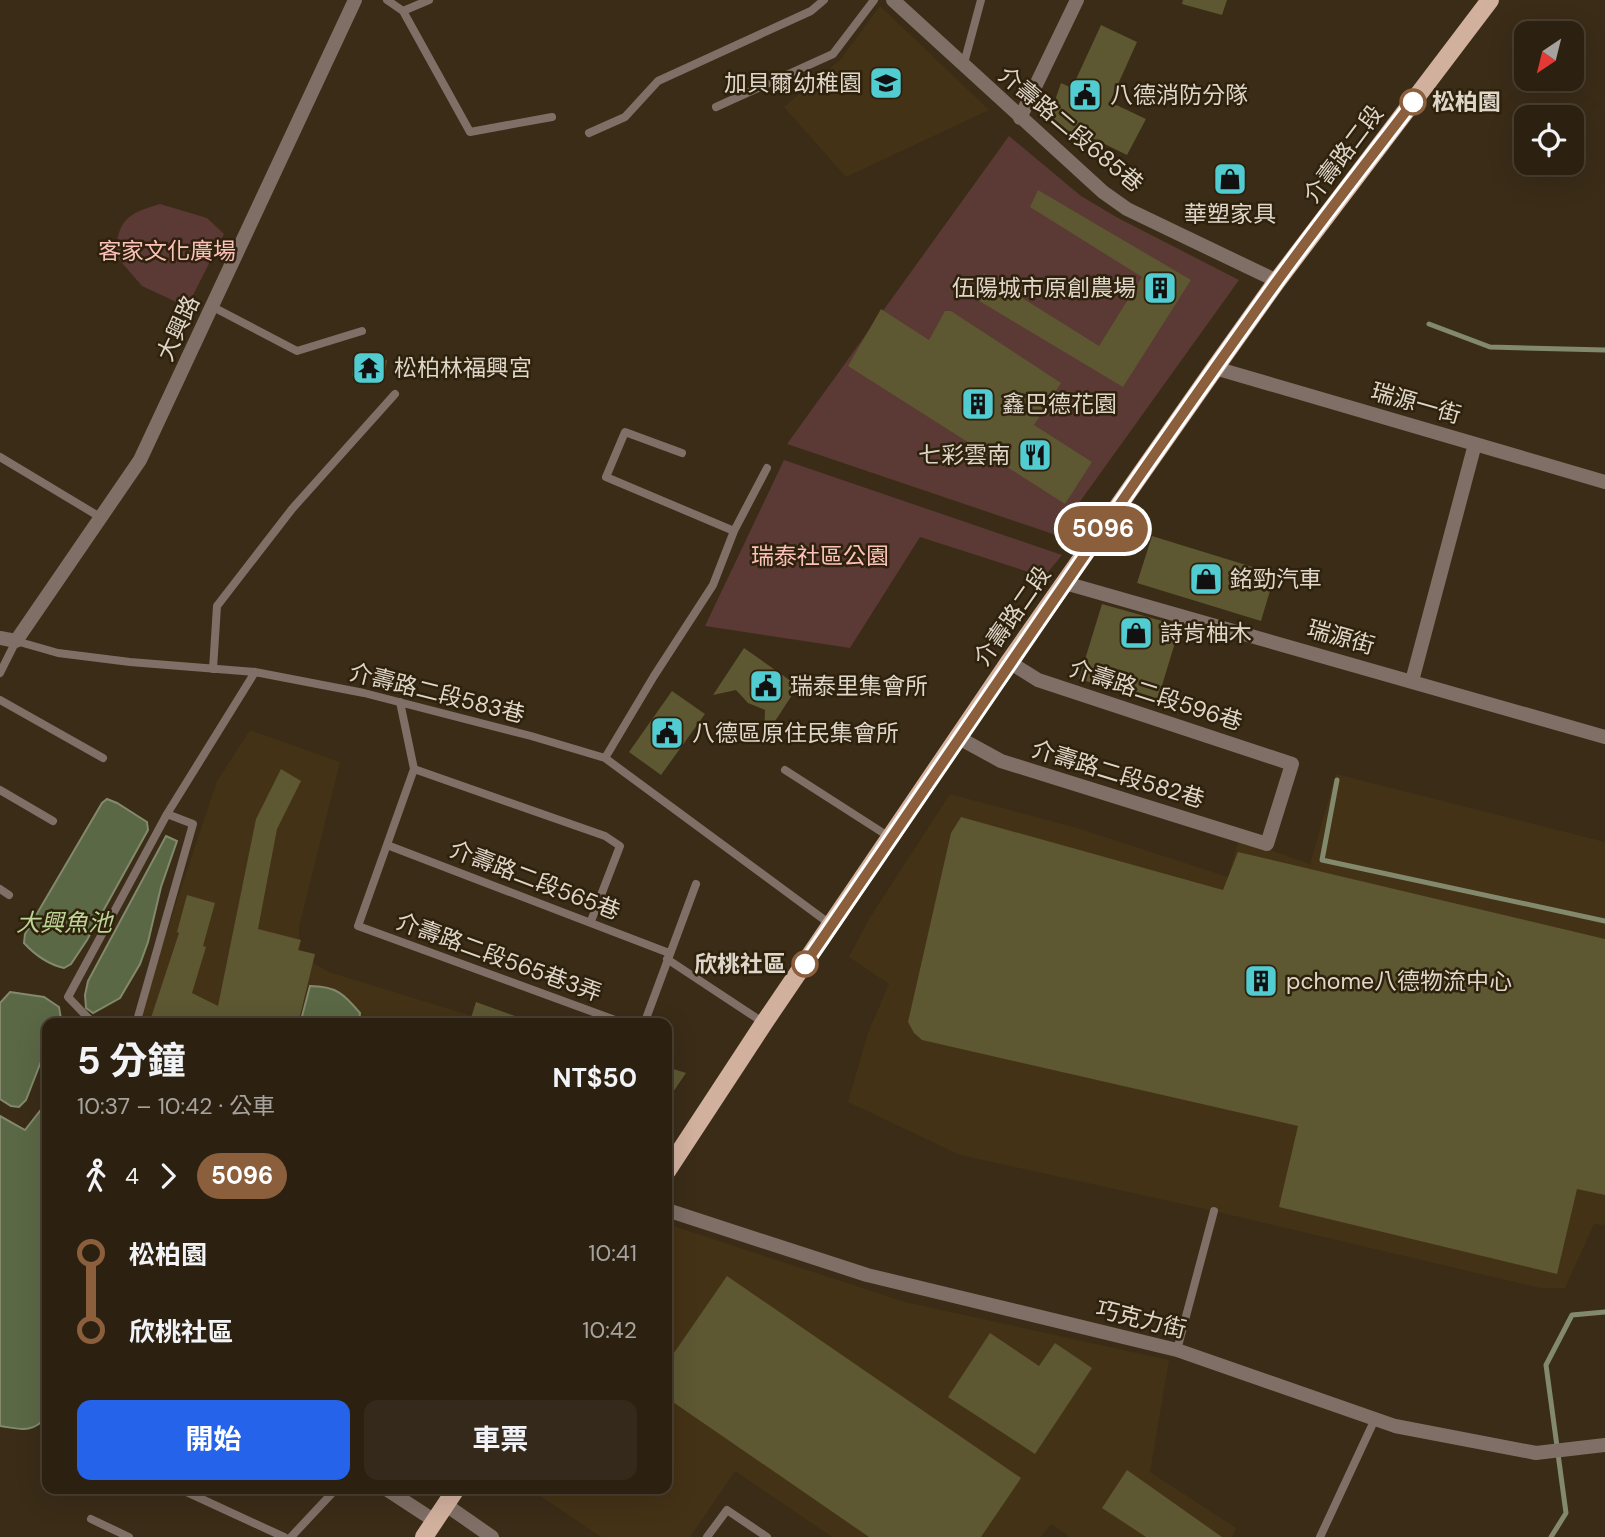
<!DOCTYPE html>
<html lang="zh-TW">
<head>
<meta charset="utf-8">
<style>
	body { margin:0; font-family:"DM Sans","Noto Sans TC",sans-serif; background:#34291a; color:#f1f3f6; height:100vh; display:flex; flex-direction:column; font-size:26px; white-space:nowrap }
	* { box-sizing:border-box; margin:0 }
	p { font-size:23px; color:#a6a39f }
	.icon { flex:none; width:38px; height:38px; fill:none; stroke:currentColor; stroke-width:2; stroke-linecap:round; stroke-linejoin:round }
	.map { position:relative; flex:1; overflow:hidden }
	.sheet { position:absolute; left:42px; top:1018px; width:630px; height:476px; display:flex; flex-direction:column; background:#2c2111; border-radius:14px; box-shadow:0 7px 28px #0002,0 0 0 2px #483e31 }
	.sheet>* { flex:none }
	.badge { padding:0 14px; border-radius:23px; font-size:24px; line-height:46px }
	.needle { width:46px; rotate:215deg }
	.buttons { position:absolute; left:1514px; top:21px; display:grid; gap:14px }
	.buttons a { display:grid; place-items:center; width:70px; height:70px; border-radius:14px; background:#2c2111; box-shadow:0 7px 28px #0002,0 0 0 2px #483e31; font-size:35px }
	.map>.badge { position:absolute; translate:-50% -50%; box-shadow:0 0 0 4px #fff }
	.legs { display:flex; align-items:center; gap:10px; height:77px; padding:0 35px; font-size:23px }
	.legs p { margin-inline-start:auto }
	.summary { display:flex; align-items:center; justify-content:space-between; height:119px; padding:0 35px }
	h1 { font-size:38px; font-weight:700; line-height:52px }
	.button { display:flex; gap:14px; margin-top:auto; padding:14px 35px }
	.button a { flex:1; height:80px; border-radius:14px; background:#2563eb; color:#fff; font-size:28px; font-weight:700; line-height:80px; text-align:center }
	.button a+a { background:#34291a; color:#f1f3f6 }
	ul { padding:0 35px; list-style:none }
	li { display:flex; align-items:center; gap:24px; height:77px; font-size:26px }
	li i { display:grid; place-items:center; width:10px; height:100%; margin:0 9px; background:currentColor }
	li i::after { content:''; width:18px; height:18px; margin:-9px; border:5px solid; border-radius:50%; background:#2c2111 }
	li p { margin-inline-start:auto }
	li:first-child i { background:linear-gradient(#0000 50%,currentColor 0) }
	li:last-child i { background:linear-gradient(currentColor 50%,#0000 0) }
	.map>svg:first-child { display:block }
	.built { fill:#443216 }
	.green { fill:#5b3935 }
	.water { fill:#5b6845; stroke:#83896d; stroke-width:2 }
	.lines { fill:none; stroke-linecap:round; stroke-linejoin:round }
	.stream { stroke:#83896d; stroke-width:5 }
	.building { fill:#5d5732 }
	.service { stroke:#7f6f66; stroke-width:8 }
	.minor { stroke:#7f6f66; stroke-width:14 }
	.tertiary { stroke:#7f6f66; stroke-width:14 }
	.primary { stroke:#d1b09d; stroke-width:18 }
	.line-1-casing { stroke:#fff; stroke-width:16 }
	.line-1 { stroke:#8b5e3c; stroke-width:10 }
	.stop-1-dot { fill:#fff; stroke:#8b5e3c; stroke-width:3.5 }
	.labels { text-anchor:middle; stroke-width:5; stroke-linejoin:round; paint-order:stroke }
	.poi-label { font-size:23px; fill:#dfd6ca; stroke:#2f220d; text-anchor:start }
	.stop-label { font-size:23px; font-weight:bold; fill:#dfd6ca; stroke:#2f220d; text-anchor:start }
	.street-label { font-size:23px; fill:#dfd6ca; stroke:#2f220d }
	.park-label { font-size:23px; fill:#fbc1ba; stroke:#2f220d }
	.water-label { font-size:24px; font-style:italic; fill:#bed598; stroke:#2f220d }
</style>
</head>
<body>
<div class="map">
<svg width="1605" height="1537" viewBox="0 0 1605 1537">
	<rect width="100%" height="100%" fill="#3a2c17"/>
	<path class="built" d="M880 6 989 110 846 177 784 107 841 59Z
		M250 730 340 762 299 927 300 956 329 972 498 1024H136L217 781Z
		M1336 774 1605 842V1225L1594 1224 1565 1288H1540L1214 1211 960 1155 848 1102 868 1033 889 984 849 957 869 919 950 794 1077 828 1228 877 1239 839 1310 864Z
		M667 1224 905 1302 1169 1360 1150 1472 1236 1528 1232 1537H1070L1051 1524 1041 1537H832L735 1471 690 1537H601L530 1489H667Z"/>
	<path class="green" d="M1009 136 1081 196 1118 218 1239 280 1056 535 787 444Z
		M160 204 207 218 224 234 187 307 142 286 116 256C117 221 127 213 160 204Z
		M784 460 1062 555 1044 577 920 537 850 648 705 626Z"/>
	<path class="water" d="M107 799 117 803 147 822 148 830 87 940 71 964 64 968C47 964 35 955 24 943L25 934 102 803Z
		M166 836 177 841 161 887 148 942 140 964 120 998 93 1013 86 1008 85 995 88 981Z
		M310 986C336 986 344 994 360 1013L359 1024H300Z
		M10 992 44 997 59 1007 61 1019 58 1024H47V1046L26 1100 19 1107 11 1106 0 1099V1003Z
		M47 1102V1416C33 1434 20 1429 0 1426V1116L25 1130Z"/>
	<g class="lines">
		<path class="stream" d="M1429 324 1490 347 1605 350
			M1337 780 1322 860 1605 921
			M1551 1537 1566 1513 1546 1365 1572 1315 1605 1312"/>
	</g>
	<path class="building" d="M1183 0H1227L1222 15 1182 4Z
		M1101 25 1137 42 1110 102 1146 119 1127 155 1090 137 1086 146 1056 129 1052 109 1061 83 1072 88Z
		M1038 190 1191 280 1123 387 971 296 984 274 1099 346 1142 277 1030 207Z
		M881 309 929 340 945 311H951L1061 383 1034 425 1092 462 1065 504 848 366Z
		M354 356 387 360 384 380 352 376Z
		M1152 536 1275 574 1261 621 1137 583Z
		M1102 604 1180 626 1157 702 1079 679Z
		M744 648 798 686 764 738 765 710 748 703 736 690 713 695Z
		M672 691 705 714 661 775 629 752Z
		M281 769 301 781 277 829 258 929 301 940 298 950 315 954 298 1024H149L179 933 177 932 187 895 215 903 203 946 206 947 192 993 218 1006 256 819Z
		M961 817 1223 890 1238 852 1605 939V1195L1577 1189 1557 1274 1279 1207 1298 1126 922 1040 914 1033 908 1022 951 833Z
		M476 1002 532 1022V1024H469Z
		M667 1067 686 1073 667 1101Z
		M727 1276 1021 1478 981 1537H869L667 1398V1363Z
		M990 1333 1039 1366 1055 1343 1092 1368 1035 1454 948 1397Z
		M1127 1470 1222 1537H1146L1102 1508Z"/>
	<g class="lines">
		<path class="service" d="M387 0 403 11 470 132 552 117
			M403 11 429 0
			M963 67 981 0
			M716 107 833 54 874 0
			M589 133 625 117 658 81 811 11 824 0
			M213 307 297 351 362 331
			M682 453 625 432 606 477 734 531
			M0 457 100 517
			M213 669 217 606 292 509 395 394
			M0 673 16 641 58 653 130 662 255 672 364 693 531 736 605 758 830 924
			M0 700 103 758
			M400 702 414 769
			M605 758 654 676 713 585 734 531 767 468
			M414 769 358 926 626 1024
			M414 769 605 836 620 846 591 921
			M785 770 891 838
			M0 790 53 821
			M387 845 669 953
			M0 889 9 895
			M667 959 764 1023
			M94 1024 68 997 167 814 255 672
			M136 1024 193 824 167 814
			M644 1024 696 884
			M1177 1350 1214 1211
			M180 1489 284 1537
			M319 1489 330 1495
			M91 1519 129 1537
			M291 1537 336 1489
			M707 1537 727 1510 767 1537
			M1320 1537 1375 1419"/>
		<path class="minor" d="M893 0 1103 192 1127 209 1277 281
			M1020 118 1077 0
			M1215 368 1605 482
			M1065 583 1605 737
			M1412 681 1475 444
			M959 738 1001 761 1267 844 1292 764 1038 680 1009 662
			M667 1210 867 1275 1177 1350 1395 1426 1536 1453 1605 1445
			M386 1489 435 1521
			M446 1505 492 1537"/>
		<path class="tertiary" d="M0 638 16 641 140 460 355 0"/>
		<path class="primary" d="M667 1171 764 1023 1009 662 1215 368 1277 281 1490 0
			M424 1537 456 1489"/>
	</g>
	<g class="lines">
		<defs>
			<path id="line-1" d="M805 964C961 737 1114 508 1275 284 1320 222 1367 162 1413 102"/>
		</defs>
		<use href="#line-1" class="line-1-casing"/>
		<use href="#line-1" class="line-1"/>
	</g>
	<defs>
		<symbol id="school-square" viewBox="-11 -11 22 22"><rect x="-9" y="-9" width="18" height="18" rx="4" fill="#51ccd1" stroke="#2f220d"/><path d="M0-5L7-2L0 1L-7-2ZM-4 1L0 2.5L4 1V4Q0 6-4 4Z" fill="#111"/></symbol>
		<symbol id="civic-square" viewBox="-11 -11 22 22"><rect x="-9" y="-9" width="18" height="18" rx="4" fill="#51ccd1" stroke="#2f220d"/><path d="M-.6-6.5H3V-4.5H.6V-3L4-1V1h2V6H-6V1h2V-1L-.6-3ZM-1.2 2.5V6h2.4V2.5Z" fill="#111"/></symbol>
		<symbol id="shop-square" viewBox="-11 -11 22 22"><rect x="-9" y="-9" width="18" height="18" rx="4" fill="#51ccd1" stroke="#2f220d"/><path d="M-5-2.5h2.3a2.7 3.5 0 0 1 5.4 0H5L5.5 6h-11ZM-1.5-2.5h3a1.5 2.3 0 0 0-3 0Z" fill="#111"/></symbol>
		<symbol id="building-square" viewBox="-11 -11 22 22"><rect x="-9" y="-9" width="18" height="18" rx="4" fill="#51ccd1" stroke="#2f220d"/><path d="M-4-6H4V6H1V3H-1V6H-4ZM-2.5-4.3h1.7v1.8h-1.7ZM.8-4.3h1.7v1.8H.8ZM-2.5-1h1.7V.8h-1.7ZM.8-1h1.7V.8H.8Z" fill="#111"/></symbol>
		<symbol id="temple-square" viewBox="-11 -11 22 22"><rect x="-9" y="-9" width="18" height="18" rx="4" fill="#51ccd1" stroke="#2f220d"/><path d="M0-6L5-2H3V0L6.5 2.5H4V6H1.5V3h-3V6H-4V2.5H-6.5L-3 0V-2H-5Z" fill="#111"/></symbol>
		<symbol id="restaurant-square" viewBox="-11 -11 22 22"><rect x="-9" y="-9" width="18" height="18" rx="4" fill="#51ccd1" stroke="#2f220d"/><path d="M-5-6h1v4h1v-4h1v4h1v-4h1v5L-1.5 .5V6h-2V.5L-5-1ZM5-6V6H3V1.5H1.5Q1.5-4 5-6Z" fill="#111"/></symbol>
	</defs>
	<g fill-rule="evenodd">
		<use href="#school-square" x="867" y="64" width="38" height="38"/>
		<use href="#civic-square" x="1066" y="76" width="38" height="38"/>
		<use href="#shop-square" x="1211" y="160" width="38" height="38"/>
		<use href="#building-square" x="1141" y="269" width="38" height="38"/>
		<use href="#temple-square" x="350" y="349" width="38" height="38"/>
		<use href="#building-square" x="959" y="385" width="38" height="38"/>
		<use href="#restaurant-square" x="1016" y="436" width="38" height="38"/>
		<use href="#shop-square" x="1187" y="560" width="38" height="38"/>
		<use href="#shop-square" x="1117" y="614" width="38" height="38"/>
		<use href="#civic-square" x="747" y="667" width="38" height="38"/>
		<use href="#civic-square" x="648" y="714" width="38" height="38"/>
		<use href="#building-square" x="1242" y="962" width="38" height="38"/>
	</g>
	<g class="stop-1-dot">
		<circle cx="1413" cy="102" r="12"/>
		<circle cx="805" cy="964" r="12"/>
	</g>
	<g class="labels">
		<g class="poi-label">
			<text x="862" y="91" text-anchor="end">加貝爾幼稚園</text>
			<text x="1110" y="103">八德消防分隊</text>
			<text x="1230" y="222" text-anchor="middle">華塑家具</text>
			<text x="1136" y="296" text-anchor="end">伍陽城市原創農場</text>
			<text x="394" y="376">松柏林福興宮</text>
			<text x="1002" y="412">鑫巴德花園</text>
			<text x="1010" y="463" text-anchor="end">七彩雲南</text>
			<text x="1230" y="587">銘勁汽車</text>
			<text x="1160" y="641">詩肯柚木</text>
			<text x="790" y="694">瑞泰里集會所</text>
			<text x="692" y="741">八德區原住民集會所</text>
			<text x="1286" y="989">pchome八德物流中心</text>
		</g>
		<g class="stop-label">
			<text x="1432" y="110">松柏園</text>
			<text x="786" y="972" text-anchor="end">欣桃社區</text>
		</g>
		<g class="street-label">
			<text transform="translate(1071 129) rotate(40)" y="8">介壽路二段685巷</text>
			<text transform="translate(1343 154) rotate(-53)" y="8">介壽路二段</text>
			<text transform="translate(178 328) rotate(-65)" y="8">大興路</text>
			<text transform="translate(1416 403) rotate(16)" y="8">瑞源一街</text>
			<text transform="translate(1012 616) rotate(-55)" y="8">介壽路二段</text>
			<text transform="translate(1341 637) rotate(16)" y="8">瑞源街</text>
			<text transform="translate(437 693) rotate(14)" y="8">介壽路二段583巷</text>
			<text transform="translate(1156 695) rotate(18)" y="8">介壽路二段596巷</text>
			<text transform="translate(1118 774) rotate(17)" y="8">介壽路二段582巷</text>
			<text transform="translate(535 880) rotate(21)" y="8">介壽路二段565巷</text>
			<text transform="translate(499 957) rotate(20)" y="8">介壽路二段565巷3弄</text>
			<text transform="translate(1141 1319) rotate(14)" y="8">巧克力街</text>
		</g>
		<g class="park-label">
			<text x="167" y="259">客家文化廣場</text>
			<text x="820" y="564">瑞泰社區公園</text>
		</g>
		<g class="water-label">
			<text x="64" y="931">大興魚池</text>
		</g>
	</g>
</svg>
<div class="buttons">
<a><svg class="needle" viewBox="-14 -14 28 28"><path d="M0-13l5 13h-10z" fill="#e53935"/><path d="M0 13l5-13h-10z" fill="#a6a39f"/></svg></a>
<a><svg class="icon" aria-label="locate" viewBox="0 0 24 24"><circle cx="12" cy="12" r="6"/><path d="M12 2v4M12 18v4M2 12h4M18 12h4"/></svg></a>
</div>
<b class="badge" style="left:1103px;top:529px;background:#8b5e3c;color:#fff">5096</b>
<section class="sheet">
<div class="summary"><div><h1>5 分鐘</h1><p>10:37 – 10:42 · 公車</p></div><b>NT$50</b></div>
<div class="legs"><svg class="icon" aria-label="walk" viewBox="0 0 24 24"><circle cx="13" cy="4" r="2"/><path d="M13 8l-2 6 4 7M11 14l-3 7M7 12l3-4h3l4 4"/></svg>4<svg class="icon" aria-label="forward" viewBox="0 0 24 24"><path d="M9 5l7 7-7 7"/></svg><b class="badge" style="background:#8b5e3c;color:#fff">5096</b></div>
<ul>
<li><i style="color:#8b5e3c"></i><b>松柏園</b><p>10:41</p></li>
<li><i style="color:#8b5e3c"></i><b>欣桃社區</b><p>10:42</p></li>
</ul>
<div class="button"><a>開始</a><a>車票</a></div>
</section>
</div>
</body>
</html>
